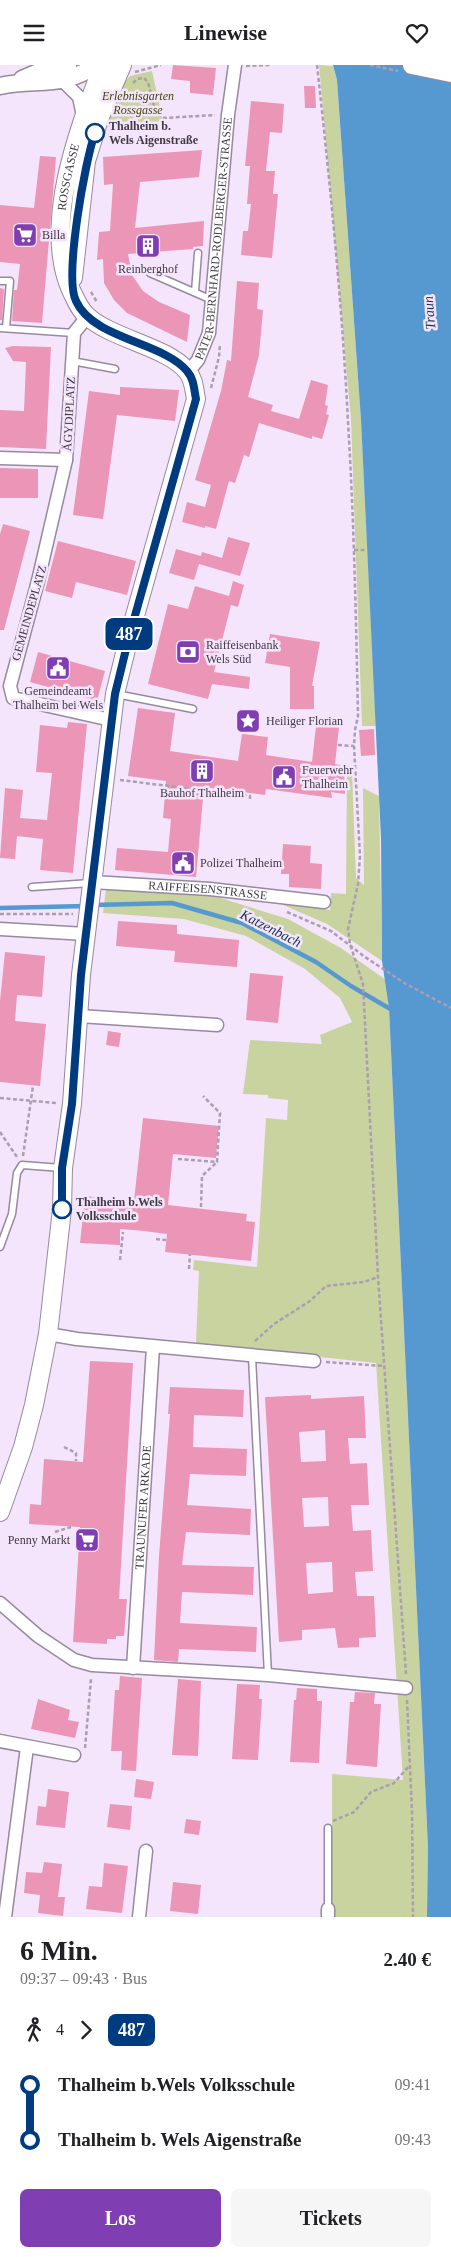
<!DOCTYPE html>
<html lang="de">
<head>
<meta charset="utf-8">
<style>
	body { margin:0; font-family:Georgia,serif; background:#f6f6f6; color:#202124; height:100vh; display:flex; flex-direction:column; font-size:19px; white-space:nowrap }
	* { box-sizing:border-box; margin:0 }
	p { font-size:16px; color:#757577 }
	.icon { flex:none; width:28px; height:28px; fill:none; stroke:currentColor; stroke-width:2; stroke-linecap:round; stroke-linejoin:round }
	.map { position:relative; height:1852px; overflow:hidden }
	.drawer { display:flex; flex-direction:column; background:#fff; flex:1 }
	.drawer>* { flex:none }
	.badge { padding:0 10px; border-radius:8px; font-size:18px; line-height:32px }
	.map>.badge { position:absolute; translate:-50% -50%; box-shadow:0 0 0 2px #fff }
	.legs { display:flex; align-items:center; gap:8px; height:55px; padding:0 20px; font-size:16px }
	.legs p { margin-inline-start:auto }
	.overview { display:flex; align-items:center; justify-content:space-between; height:85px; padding:0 20px }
	h1 { font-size:28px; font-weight:700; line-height:38px }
	.action { display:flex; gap:10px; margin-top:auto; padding:10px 20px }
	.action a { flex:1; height:58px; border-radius:8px; background:#7f3fb3; color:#fff; font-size:20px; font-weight:700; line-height:58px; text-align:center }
	.action a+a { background:#f6f6f6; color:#202124 }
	ul { padding:0 20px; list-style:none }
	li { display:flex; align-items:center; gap:18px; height:55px; font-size:19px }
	li i { display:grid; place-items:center; width:8px; height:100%; margin:0 6px; background:currentColor }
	li i::after { content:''; width:12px; height:12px; margin:-6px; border:4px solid; border-radius:50%; background:#fff }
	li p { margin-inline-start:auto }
	li:first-child i { background:linear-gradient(#0000 50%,currentColor 0) }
	li:last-child i { background:linear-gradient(currentColor 50%,#0000 0) }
	header { display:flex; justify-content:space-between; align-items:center; height:65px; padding:0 20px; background:#fff; font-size:22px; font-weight:700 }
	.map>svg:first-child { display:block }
	.green { fill:#c8d3a0 }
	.water { fill:#5699d1 }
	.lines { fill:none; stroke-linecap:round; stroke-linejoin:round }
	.stream { stroke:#5699d1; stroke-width:4.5 }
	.building { fill:#eb96b6; fill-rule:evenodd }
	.service-casing { stroke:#97899e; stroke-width:9 }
	.minor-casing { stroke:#97899e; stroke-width:15 }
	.tertiary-casing { stroke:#97899e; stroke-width:19 }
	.secondary-casing { stroke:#97899e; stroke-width:20 }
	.path { stroke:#aa9eaf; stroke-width:2.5; stroke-dasharray:4 2.5; stroke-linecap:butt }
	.service { stroke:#fff; stroke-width:6 }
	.minor { stroke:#fff; stroke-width:12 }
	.tertiary { stroke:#fff; stroke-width:16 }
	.secondary { stroke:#fff; stroke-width:18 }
	.line-1-casing { stroke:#fff; stroke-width:11 }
	.line-1 { stroke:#003b80; stroke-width:8 }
	.stop-1-dot { fill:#fff; stroke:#003b80; stroke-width:2.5 }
	.labels { text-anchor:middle; stroke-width:5; stroke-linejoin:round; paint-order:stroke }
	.park-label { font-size:12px; font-style:italic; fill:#3e4606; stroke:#f4e5fc }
	.stop-label { font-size:12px; font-weight:bold; fill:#403a43; stroke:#f4e5fc; text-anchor:start }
	.street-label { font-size:12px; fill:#403a43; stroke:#f4e5fc }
	.poi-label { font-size:12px; fill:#403a43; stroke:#f4e5fc; text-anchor:start }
	.water-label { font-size:14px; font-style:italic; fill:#133048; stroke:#f4e5fc }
</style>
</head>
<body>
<header><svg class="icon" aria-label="menu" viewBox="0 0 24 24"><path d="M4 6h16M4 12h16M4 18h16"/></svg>Linewise<svg class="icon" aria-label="heart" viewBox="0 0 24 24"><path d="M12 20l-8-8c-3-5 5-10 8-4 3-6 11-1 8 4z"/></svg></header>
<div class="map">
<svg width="451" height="1852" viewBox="0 0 451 1852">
	<rect width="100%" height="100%" fill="#f4e5fc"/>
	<path class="green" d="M319 0 333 1 337 15 361 355 376 661H362L351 355Z
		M152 6 163 56 105 62 121 21 130 11Z
		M347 705 352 707 356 813 364 820 363 723 379 731 382 896 327 859 274 836 330 845 331 828 346 829Z
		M106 824 214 831 288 854 341 883 386 915 389 943 428 1782 427 1852H332V1709L403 1715 376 1298 196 1279 199 1206 193 1205 194 1195 257 1202 266 1053 287 1055 288 1035 268 1033V1030L243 1029 250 975 322 979 320 970 352 957 340 933 305 904 246 871 184 854 103 848Z"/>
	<path class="water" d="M333 0H451V1852H427L428 1782 389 943 382 896 381 773 361 355 337 15Z"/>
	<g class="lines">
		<path class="stream" d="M94 840 172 838 242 858 316 897 351 921 392 945
			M0 843 86 841"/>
	</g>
	<path class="building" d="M173 0 216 3 213 30 190 28V16L171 14Z
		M304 21H315L316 43H305Z
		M251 36 284 39 282 68 270 67 266 106H275L273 129H278L272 193 241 190 243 166H248L251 139H247L250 101H245Z
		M202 85 199 112 140 117 135 163 204 156 203 181 193 182V184L128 189 132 210 143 226 159 237 190 250 187 277 127 248 114 235 104 218 103 194 97 195 99 167 110 166 113 119 104 120 103 92Z
		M40 91 56 92 42 258 12 256 14 225H17L20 199 0 197V140L34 143Z
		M237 216 259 218 257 244 263 245 259 290 248 332 273 340 271 346 299 354 311 315 328 320 325 340 328 341 326 349 329 350 322 374 312 371V374L259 358 249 392 244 390 235 418 229 416 216 464 205 461V463L182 457 187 437 205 442 211 420 195 415 221 326 227 295 231 296Z
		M0 223 4 224 2 255H0Z
		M13 281 51 282 46 384 0 382V345L24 346 26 297 13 296 5 283Z
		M120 322 179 325 175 356 117 350 103 454 73 450 89 326 120 330Z
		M0 403 38 404V433H0Z
		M3 459 30 466 4 565H0V469Z
		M228 472 250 478 240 511 199 499 194 515 169 508 176 484 201 491 202 487 222 493Z
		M58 476 136 496 127 530 76 517 72 533 45 526Z
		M233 516 244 520 238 542 231 540 214 607 250 612 249 624 212 619 208 634 148 619 168 539 188 544 195 521 229 531Z
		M270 569 320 577 312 621H314V644H290V602L265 598Z
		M38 587 105 606 97 636 30 617Z
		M138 643 175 648 170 686 238 696 242 669 268 672 266 690 312 697 316 661 339 662 335 699 344 701 345 729 331 727 332 733 266 724 265 730 204 722 196 812 115 805 117 783 168 787 171 754 163 753 166 716 128 711Z
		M68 657 87 659 73 808 40 805 43 774 17 771 15 794 0 793 5 723 23 725 20 753 47 755 52 708 36 707 40 660 67 663Z
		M374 664 375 690 361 691 359 665Z
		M283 779 311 781 310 798 322 799 321 824 289 822V809H281Z
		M118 856 177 860V869L239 875 237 902 174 897 175 886 116 881Z
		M5 887 45 891 42 932 17 930 15 956 46 959 40 1021 0 1017V936Z
		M250 908 283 911 278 958 246 955Z
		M108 966 121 968 119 982 106 980Z
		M143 1053 219 1061 216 1093 173 1089 168 1140 247 1149 246 1156 255 1157 251 1196 165 1187 167 1169 144 1166 120 1164V1180L80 1178 85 1131 134 1136Z
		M90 1296 133 1298 119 1534H127L124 1571H116V1574H107V1579L73 1577 80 1462 29 1459 30 1439 41 1440 44 1394 83 1397Z
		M170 1322 244 1325 243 1352 194 1350 193 1382 247 1384 246 1411 190 1409 187 1440 251 1444 250 1470 186 1467 182 1500 254 1502 253 1530 182 1527 180 1558 257 1562 256 1587 179 1584 178 1597 154 1595 159 1491 170 1349H168Z
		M311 1330V1334L364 1331 366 1373H348L350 1399 367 1398 369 1440H351L353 1466 371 1465 373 1506 355 1507 357 1531H374L376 1572 359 1573V1582L338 1583 335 1563 302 1565V1575L279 1577 265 1332ZM325 1365 326 1396 301 1397 299 1367ZM328 1432 329 1461 304 1462 302 1433ZM332 1497 333 1527 308 1529 306 1498Z
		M120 1611 142 1613 136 1706 121 1705 122 1686H111L115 1625H119Z
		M178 1614 201 1616 198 1691 172 1690Z
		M237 1619 260 1620 259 1634H262L258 1695 232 1694Z
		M297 1623 317 1624V1636H322L319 1698 290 1697 294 1635H296Z
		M355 1627 375 1628 374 1639H381L377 1702 346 1699 350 1637H354Z
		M38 1634 70 1645 68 1655 79 1657 75 1673 31 1664Z
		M136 1714 154 1717 151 1734 134 1732Z
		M48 1724 69 1727 65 1763 36 1760 38 1741 46 1742Z
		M110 1739 132 1741 130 1765 107 1762Z
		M186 1754 201 1756 199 1770 184 1768Z
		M44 1797 62 1799 58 1832H65L63 1851 38 1848 40 1830 24 1828 26 1807 42 1808Z
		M104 1798 128 1801 122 1848 86 1844 89 1821 102 1822Z
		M173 1817 201 1820 198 1849 170 1846Z"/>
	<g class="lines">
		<defs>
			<path id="service" d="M150 208 212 235
				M0 216H10L6 263
				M195 227 198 188
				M0 263 74 268
				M72 296 115 304
				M116 629 193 644
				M32 822 91 818
				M0 1182 12 1149 17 1108 22 1100 62 1103
				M252 1292 268 1610
				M328 1763V1844"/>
			<g id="minor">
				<path d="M63 16 79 32 83 51"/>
				<path d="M87 252 74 268 66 395 38 516 10 621 13 633 111 655"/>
				<path id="s1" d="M188 307 198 295 209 268 228 50 235 0"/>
				<path d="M0 393 66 395"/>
				<path id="s2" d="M92 817 210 824 324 837"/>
				<path d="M0 864 86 869"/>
				<path d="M79 951 217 960"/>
				<path d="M48 1269 77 1274 314 1296"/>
				<path d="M0 1538 38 1571 74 1595 92 1600 268 1610 406 1623"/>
				<path id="s3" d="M133 1603 153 1282"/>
				<path d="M0 1676 74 1690"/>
				<path d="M328 1844V1852"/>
				<path d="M5 1852 27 1682"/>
				<path d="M139 1852 146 1786"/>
			</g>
			<path id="tertiary" d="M22 14 36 8 68 0
				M0 21C37 13 62 24 96 0"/>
			<g id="secondary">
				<path d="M412 0 451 8"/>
				<path d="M73 213 86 96 99 54 122 0"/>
				<path id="s4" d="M0 1447 23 1382 34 1340 48 1269 62 1144 63 1103 72 1039 81 910 115 629 129 572 196 334C194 324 194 314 187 306 168 282 112 274 87 251 79 244 76 235 71 225 42 159 79 64 103 0"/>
			</g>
		</defs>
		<use href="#service" class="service-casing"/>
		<use href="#minor" class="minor-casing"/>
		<use href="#tertiary" class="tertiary-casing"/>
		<use href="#secondary" class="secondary-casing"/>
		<path class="path" d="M317 0C330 118 342 238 348 357 354 455 356 553 358 651L355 665 354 681 360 791 358 819 348 864 350 879 363 919 378 1212 406 1609
			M370 0 398 6
			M246 1 272 0
			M135 7 161 0
			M133 18 137 14 144 13 148 17 156 48
			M120 47 121 49 156 48 164 53 215 50
			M91 227 97 237
			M211 323 219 292 220 279
			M354 485H366
			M338 680 354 681
			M120 715 250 731V734
			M287 847 331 866 365 892 406 919 451 943
			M0 849H73
			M0 1033 56 1038
			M0 1067 17 1092
			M23 1091 33 1021
			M178 1094 217 1097 220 1048 203 1031
			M201 1142 202 1111 217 1097
			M156 1174 166 1175
			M120 1195 123 1167
			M189 1204 190 1189
			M255 1276 274 1259 310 1236 326 1221 364 1217 378 1212
			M326 1297 384 1301
			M64 1382 76 1388V1396
			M55 1467 71 1462
			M407 1635 412 1747 413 1852
			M85 1683 91 1614
			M333 1756 354 1747 371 1727 394 1718 409 1701"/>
		<use href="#service" class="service"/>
		<use href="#minor" class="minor"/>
		<use href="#tertiary" class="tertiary"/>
		<use href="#secondary" class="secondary"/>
	</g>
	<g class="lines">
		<defs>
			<path id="line-1" d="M62 1144V1103L72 1039 81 910 115 629 129 572 196 334C194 324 194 314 187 306 163 277 93 274 76 236 64 212 85 96 95 68"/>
		</defs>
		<use href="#line-1" class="line-1-casing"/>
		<use href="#line-1" class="line-1"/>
	</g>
	<defs>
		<symbol id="supermarket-square" viewBox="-11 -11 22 22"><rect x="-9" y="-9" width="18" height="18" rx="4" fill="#7f3fb3" stroke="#f4e5fc"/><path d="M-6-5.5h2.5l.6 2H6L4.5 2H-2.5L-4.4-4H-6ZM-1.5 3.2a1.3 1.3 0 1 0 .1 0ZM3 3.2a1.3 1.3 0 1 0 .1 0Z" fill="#fff"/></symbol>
		<symbol id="building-square" viewBox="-11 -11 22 22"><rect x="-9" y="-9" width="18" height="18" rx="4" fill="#7f3fb3" stroke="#f4e5fc"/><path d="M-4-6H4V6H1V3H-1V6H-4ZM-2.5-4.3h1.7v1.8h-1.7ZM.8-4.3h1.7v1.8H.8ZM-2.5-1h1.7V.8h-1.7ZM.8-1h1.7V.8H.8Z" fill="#fff"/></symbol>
		<symbol id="bank-square" viewBox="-11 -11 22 22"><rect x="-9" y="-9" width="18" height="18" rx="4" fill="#7f3fb3" stroke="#f4e5fc"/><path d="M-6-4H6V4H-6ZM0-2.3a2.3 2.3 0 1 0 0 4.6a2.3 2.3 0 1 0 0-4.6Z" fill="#fff"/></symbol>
		<symbol id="civic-square" viewBox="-11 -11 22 22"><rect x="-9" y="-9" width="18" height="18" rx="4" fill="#7f3fb3" stroke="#f4e5fc"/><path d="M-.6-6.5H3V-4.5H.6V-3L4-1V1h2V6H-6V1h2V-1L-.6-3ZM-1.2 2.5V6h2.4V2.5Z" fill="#fff"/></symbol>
		<symbol id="sight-square" viewBox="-11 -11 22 22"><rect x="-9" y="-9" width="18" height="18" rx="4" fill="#7f3fb3" stroke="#f4e5fc"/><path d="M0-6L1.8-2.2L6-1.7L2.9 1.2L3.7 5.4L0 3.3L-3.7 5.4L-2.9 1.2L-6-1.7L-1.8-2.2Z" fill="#fff"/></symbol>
	</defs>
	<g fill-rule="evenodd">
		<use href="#supermarket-square" x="11" y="156" width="28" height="28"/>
		<use href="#building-square" x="134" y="167" width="28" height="28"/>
		<use href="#bank-square" x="174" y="573" width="28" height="28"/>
		<use href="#civic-square" x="44" y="589" width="28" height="28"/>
		<use href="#sight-square" x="234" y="642" width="28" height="28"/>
		<use href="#building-square" x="188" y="692" width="28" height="28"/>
		<use href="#civic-square" x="270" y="698" width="28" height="28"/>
		<use href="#civic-square" x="169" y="784" width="28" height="28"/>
		<use href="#supermarket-square" x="73" y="1461" width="28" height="28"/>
	</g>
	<g class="stop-1-dot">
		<circle cx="95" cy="68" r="9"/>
		<circle cx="62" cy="1144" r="9"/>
	</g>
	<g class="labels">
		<g class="park-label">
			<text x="138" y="35">Erlebnisgarten<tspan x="138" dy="14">Rossgasse</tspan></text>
		</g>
		<g class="stop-label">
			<text x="109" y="65">Thalheim b.<tspan x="109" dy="14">Wels Aigenstraße</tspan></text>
			<text x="76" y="1141">Thalheim b.Wels<tspan x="76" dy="14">Volksschule</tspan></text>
		</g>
		<g class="street-label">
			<text dy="4" stroke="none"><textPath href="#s4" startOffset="1425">ROSSGASSE</textPath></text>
			<text dy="4" stroke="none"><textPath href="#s1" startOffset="139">PATER-BERNHARD-RODLBERGER-STRASSE</textPath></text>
			<text transform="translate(69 349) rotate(-87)" y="4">ÄGYDIPLATZ</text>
			<text transform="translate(29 548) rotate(-74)" y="4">GEMEINDEPLATZ</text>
			<text dy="4" stroke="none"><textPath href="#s2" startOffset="116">RAIFFEISENSTRASSE</textPath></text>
			<text dy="4" stroke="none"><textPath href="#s3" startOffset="161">TRAUNUFER ARKADE</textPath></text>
		</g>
		<g class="poi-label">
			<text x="42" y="174">Billa</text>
			<text x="148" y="208" text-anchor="middle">Reinberghof</text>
			<text x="206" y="584">Raiffeisenbank<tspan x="206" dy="14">Wels Süd</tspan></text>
			<text x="58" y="630" text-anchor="middle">Gemeindeamt<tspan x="58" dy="14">Thalheim bei Wels</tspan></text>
			<text x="266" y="660">Heiliger Florian</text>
			<text x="302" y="709">Feuerwehr<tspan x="302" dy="14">Thalheim</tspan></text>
			<text x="202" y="732" text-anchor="middle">Bauhof Thalheim</text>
			<text x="200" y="802">Polizei Thalheim</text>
			<text x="70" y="1479" text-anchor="end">Penny Markt</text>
		</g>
		<g class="water-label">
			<text transform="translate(429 248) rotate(-95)" y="5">Traun</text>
			<text transform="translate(271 863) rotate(27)" y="5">Katzenbach</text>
		</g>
	</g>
</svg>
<b class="badge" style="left:129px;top:569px;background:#003b80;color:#fff">487</b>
</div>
<section class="drawer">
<div class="overview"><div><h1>6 Min.</h1><p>09:37 – 09:43 · Bus</p></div><b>2.40 €</b></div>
<div class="legs"><svg class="icon" aria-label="walk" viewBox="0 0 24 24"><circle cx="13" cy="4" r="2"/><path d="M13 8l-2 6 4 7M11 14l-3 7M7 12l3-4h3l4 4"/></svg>4<svg class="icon" aria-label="forward" viewBox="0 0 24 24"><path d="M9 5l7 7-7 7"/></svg><b class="badge" style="background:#003b80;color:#fff">487</b></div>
<ul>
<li><i style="color:#003b80"></i><b>Thalheim b.Wels Volksschule</b><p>09:41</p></li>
<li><i style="color:#003b80"></i><b>Thalheim b. Wels Aigenstraße</b><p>09:43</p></li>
</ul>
<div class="action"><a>Los</a><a>Tickets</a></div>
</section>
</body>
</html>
